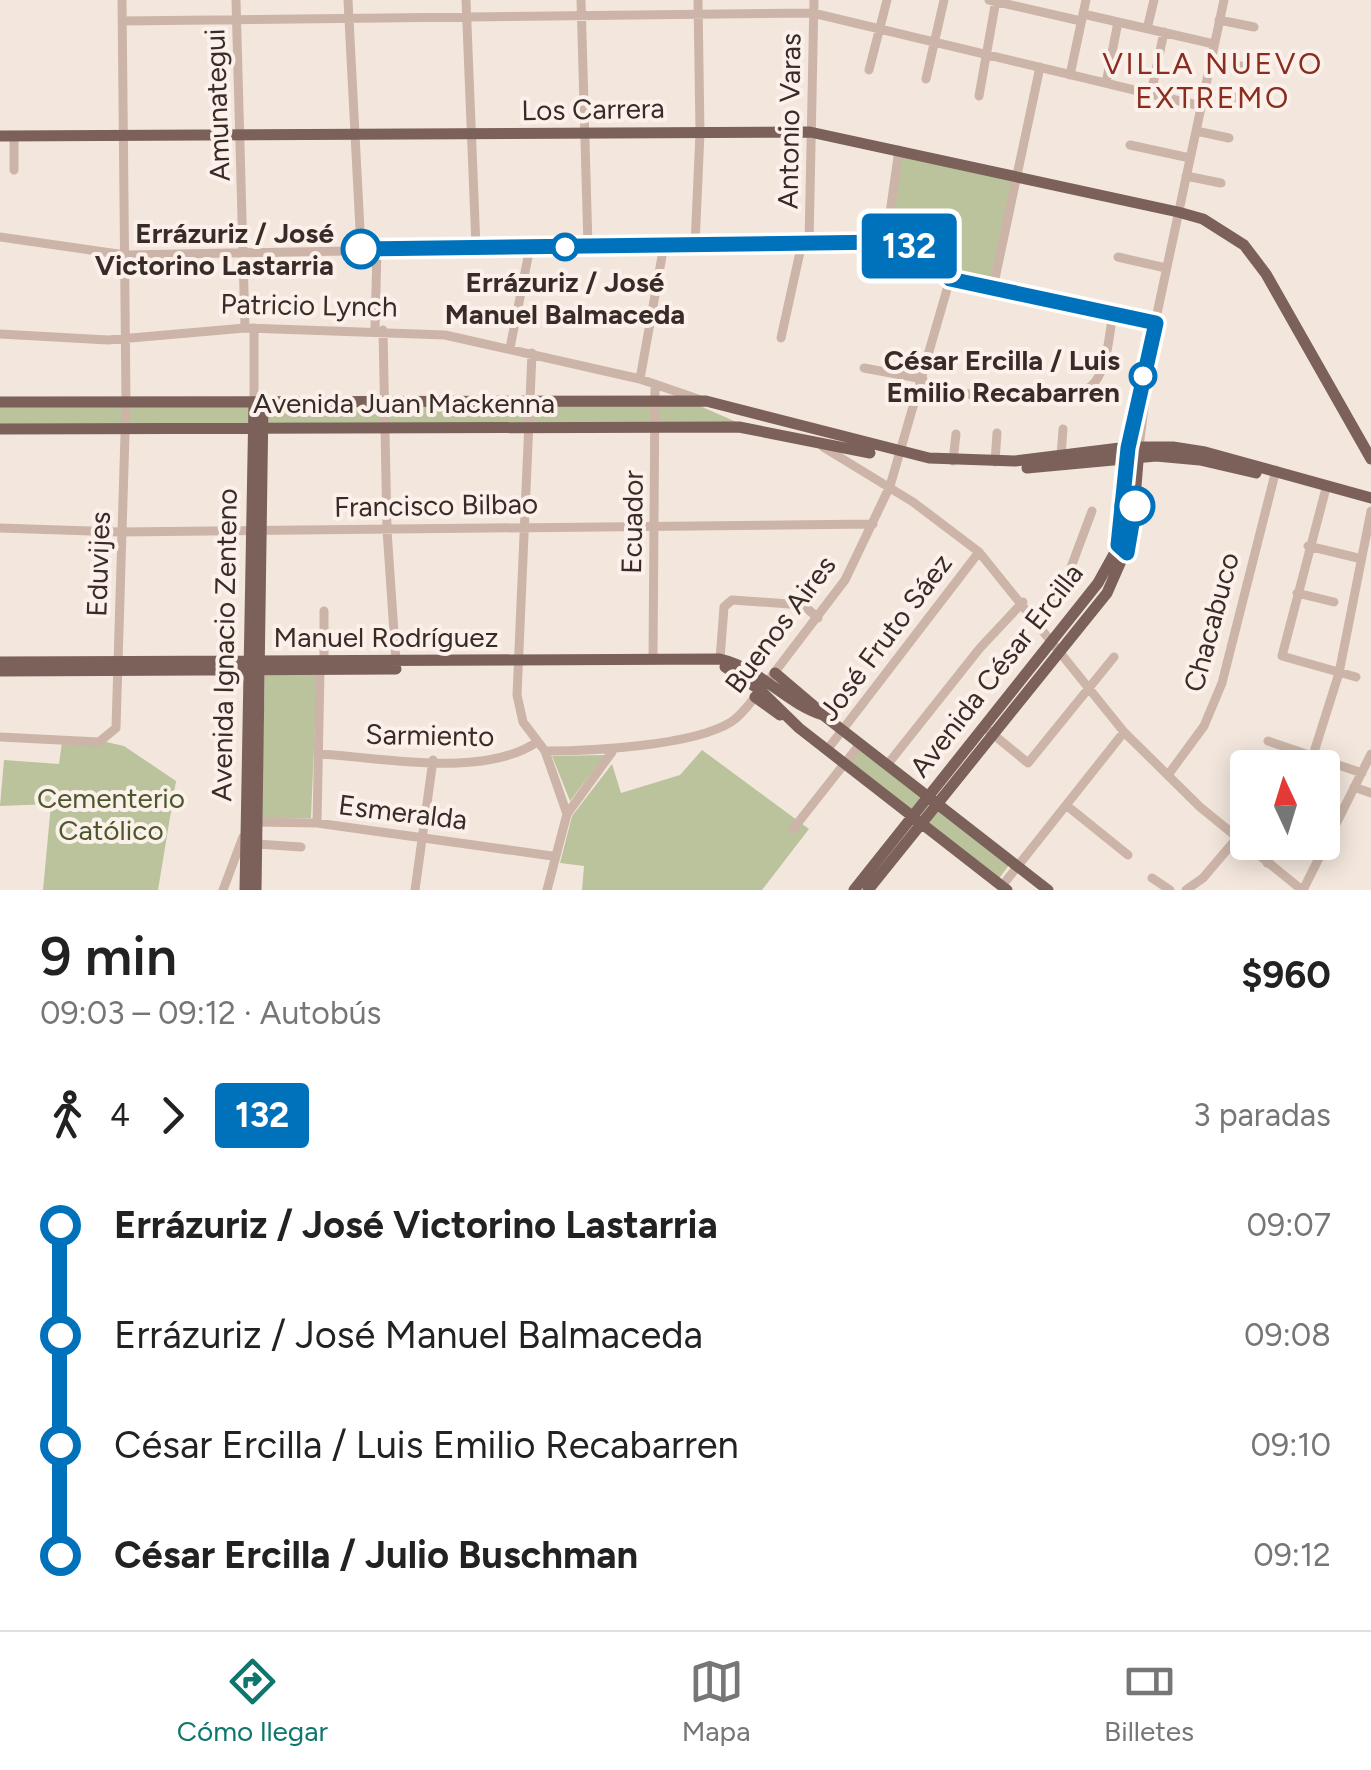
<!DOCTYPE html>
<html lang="es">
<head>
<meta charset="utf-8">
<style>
	body { margin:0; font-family:Figtree,sans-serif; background:#f2f2f2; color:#222; height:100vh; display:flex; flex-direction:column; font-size:38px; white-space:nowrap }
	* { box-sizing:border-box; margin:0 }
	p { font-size:32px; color:#767676 }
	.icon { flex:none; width:55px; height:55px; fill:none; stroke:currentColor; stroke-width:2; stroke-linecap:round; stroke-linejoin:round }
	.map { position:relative; height:890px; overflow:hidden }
	.sheet { display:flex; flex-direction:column; background:#fff; flex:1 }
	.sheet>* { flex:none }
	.badge { padding:0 20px; border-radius:8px; font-size:35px; line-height:65px }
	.needle { width:65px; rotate:356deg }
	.controls { position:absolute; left:1230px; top:750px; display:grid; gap:20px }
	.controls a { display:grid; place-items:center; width:110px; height:110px; border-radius:10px; background:#fff; box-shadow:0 5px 25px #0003; font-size:50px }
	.map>.badge { position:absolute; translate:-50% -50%; box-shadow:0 0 0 5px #fff }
	.legs { display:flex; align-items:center; gap:15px; height:110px; padding:0 40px; font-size:32px }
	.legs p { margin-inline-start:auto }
	.summary { display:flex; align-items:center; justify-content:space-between; height:170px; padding:0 40px }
	h1 { font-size:55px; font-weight:600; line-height:75px }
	ul { padding:0 40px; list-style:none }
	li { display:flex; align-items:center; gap:35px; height:110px; font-size:38px }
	li i { display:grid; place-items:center; width:15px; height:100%; margin:0 12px; background:currentColor }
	li i::after { content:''; width:25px; height:25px; margin:-12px; border:8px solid; border-radius:50%; background:#fff }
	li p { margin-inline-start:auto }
	li:first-child i { background:linear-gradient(#0000 50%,currentColor 0) }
	li:last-child i { background:linear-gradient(currentColor 50%,#0000 0) }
	.tab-bar { display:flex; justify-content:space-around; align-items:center; height:140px; border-top:2px solid #e0e0e0; background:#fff; font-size:28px; color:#767676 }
	.tab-bar a { display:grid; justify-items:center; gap:5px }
	.tab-bar .current { color:#0f766e }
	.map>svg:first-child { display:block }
	.green { fill:#bac39c }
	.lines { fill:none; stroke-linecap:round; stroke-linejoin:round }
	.minor { stroke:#ccb5a8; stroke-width:9 }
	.major { stroke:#7b6159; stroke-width:11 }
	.line-1-casing { stroke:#fff; stroke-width:22 }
	.line-1 { stroke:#0072bc; stroke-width:15 }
	.stop-1-dot { fill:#fff; stroke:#0072bc; stroke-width:5 }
	.labels { text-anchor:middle; stroke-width:8; stroke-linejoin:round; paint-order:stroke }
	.street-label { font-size:28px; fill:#392c28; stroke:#fbf1ea }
	.stop-label { font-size:28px; font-weight:bold; fill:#392c28; stroke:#fbf1ea; text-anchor:end }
	.park-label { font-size:28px; fill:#4c582b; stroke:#fbf1ea }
	.neighbourhood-label { font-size:30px; letter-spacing:2.5px; fill:#8b2d1e; stroke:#fbf1ea }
</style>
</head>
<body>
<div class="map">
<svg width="1371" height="890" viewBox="0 0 1371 890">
	<rect width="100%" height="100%" fill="#f3e7dd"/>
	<path class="green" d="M902 156 1013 180 989 286 951 277 931 257 889 240Z
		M693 403 741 424 0 426V404Z
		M265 675H317L311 818H261Z
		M102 741 124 746 176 781 158 890H43L51 804 0 806 4 760 59 764 62 742Z
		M859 748 922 796 912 810 849 762Z
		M702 750 809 829 762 890H582L584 866 560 863 572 816 612 764 621 793 680 775Z
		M605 755 570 801 552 756Z
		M937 810 1009 865 998 880 926 825Z"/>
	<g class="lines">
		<path class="minor" d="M236 0 245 328
			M348 0 361 249
			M466 0 476 247
			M581 0 588 246
			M989 0 1081 21
			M1083 14 1214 44
			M1219 20 1254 27
			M122 21 813 13 1201 106
			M1147 29 1154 0
			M1211 60 1245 67
			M869 70 887 0
			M1070 75 1086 0
			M926 79 944 0
			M1106 83 1118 22
			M1204 91 1241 99
			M1151 94 1164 32
			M979 96 996 0
			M1196 131 1229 138
			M14 136V170
			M1130 145 1190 158
			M1186 176 1221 183
			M0 237 125 255 886 241 916 248 950 279
			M886 241 899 150
			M809 243 814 0
			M695 245 700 133 698 0
			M1118 257 1166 268
			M950 279 1155 323
			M993 288 1040 67
			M375 329 377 250
			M383 330 387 530 396 662
			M0 334 108 340 245 328 445 335 640 379 698 399
			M781 338 802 243
			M510 348 530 247
			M532 353 517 695 523 722 545 751 567 814
			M864 368 923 379
			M640 379 664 245
			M921 386C960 393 1069 415 1095 382 1108 365 1109 334 1113 314
			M254 402V328
			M823 447 913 502 979 552 1124 732 1200 807 1302 890
			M1128 447 1139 394
			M1139 447 1155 323 1224 0
			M1061 456 1063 429
			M953 461 956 434
			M995 462 997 433
			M1325 492 1282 656 1356 677
			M0 528 121 532 873 524
			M1308 546 1358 558
			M1297 593 1334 602
			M324 611V662
			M1035 620 1061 594 1092 511
			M653 659 655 384
			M720 659 724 607 732 600 803 605 818 618
			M771 677 845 580 890 486 950 279
			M989 731 1028 763 1114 657
			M0 737 99 742 116 728 126 402 122 0
			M1268 741 1362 773
			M827 750 979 552
			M545 751C590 751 693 746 731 722 742 715 750 703 758 693
			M318 754C382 757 483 779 537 742
			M887 765 980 648 1023 602
			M1309 768 1339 673 1371 511
			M1168 775 1204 726 1222 683 1276 470
			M1354 787 1371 793
			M1066 805 1128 855
			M252 822 317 823 552 856
			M317 823 320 670
			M793 829 860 744
			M257 844 301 847
			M1267 863 1278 842
			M1152 878 1170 890
			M1002 886 1124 732
			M223 890 243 837
			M415 890 433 760
			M547 890 567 814 612 752
			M1186 890 1203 878 1237 838
			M1303 890 1371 754"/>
		<path class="major" d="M0 136 810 132 1178 212 1203 219 1244 245 1266 274 1371 459
			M0 402 706 401 929 458 1015 461 1128 447H1173L1205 452 1371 498
			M0 429 739 427 870 453
			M1027 468 1156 456 1200 460 1256 473
			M0 662 720 659C760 668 785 703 823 715L1048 890
			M725 667 760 690 799 728 1007 890
			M0 671 396 669
			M775 673 821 712
			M755 697 780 715
			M245 890 254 402
			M256 890 263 402
			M854 890 1098 583 1119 545 1128 452
			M868 890 1107 593 1132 536 1139 449"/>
	</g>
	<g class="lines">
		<defs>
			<path id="line-1" d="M361 249 886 242 916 248 950 279 1156 323 1128 448 1118 545 1127 553 1135 506"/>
		</defs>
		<use href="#line-1" class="line-1-casing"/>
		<use href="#line-1" class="line-1"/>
	</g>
	<g class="stop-1-dot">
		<circle cx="565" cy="247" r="12"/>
		<circle cx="361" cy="249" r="18"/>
		<circle cx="1143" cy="376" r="12"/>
		<circle cx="1135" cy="506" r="18"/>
	</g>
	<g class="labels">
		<g class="street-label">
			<text transform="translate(217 105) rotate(-92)" y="10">Amunategui</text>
			<text transform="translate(593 109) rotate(-1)" y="10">Los Carrera</text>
			<text transform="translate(789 121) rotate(-89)" y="10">Antonio Varas</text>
			<text transform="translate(309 305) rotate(1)" y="10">Patricio Lynch</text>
			<text x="404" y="413">Avenida Juan Mackenna</text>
			<text transform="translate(436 505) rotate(-1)" y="10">Francisco Bilbao</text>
			<text transform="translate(632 522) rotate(-89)" y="10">Ecuador</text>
			<text transform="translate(98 564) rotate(-88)" y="10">Eduvijes</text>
			<text transform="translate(1211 622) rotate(-75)" y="10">Chacabuco</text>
			<text transform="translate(780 624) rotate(-53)" y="10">Buenos Aires</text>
			<text x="386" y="647">Manuel Rodríguez</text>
			<text transform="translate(885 637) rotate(-53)" y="10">José Fruto Sáez</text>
			<text transform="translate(224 645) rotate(-89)" y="10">Avenida Ignacio Zenteno</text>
			<text transform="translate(996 670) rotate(-52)" y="10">Avenida César Ercilla</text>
			<text transform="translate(430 735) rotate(1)" y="10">Sarmiento</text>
			<text transform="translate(403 812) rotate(7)" y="10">Esmeralda</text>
		</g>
		<g class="stop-label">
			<text x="334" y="243">Errázuriz / José<tspan x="334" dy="32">Victorino Lastarria</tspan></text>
			<text x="565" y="292" text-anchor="middle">Errázuriz / José<tspan x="565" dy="32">Manuel Balmaceda</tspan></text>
			<text x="1120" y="370">César Ercilla / Luis<tspan x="1120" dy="32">Emilio Recabarren</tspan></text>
		</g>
		<g class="park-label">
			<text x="111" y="808">Cementerio<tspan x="111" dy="32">Católico</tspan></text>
		</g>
		<g class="neighbourhood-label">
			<text x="1213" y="74">VILLA NUEVO<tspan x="1213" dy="34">EXTREMO</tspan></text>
		</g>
	</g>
</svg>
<div class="controls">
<a><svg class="needle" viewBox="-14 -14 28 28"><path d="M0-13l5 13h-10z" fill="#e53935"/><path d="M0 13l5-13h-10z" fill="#767676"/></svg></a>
</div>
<b class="badge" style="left:909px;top:246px;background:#0072bc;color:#fff">132</b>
</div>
<section class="sheet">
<div class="summary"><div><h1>9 min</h1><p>09:03 – 09:12 · Autobús</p></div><b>$960</b></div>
<div class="legs"><svg class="icon" aria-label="walk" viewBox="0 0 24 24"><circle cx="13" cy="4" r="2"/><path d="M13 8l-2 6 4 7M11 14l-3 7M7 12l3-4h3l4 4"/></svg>4<svg class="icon" aria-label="forward" viewBox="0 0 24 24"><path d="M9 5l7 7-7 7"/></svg><b class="badge" style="background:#0072bc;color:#fff">132</b><p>3 paradas</p></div>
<ul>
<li><i style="color:#0072bc"></i><b>Errázuriz / José Victorino Lastarria</b><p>09:07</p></li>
<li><i style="color:#0072bc"></i><span>Errázuriz / José Manuel Balmaceda</span><p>09:08</p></li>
<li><i style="color:#0072bc"></i><span>César Ercilla / Luis Emilio Recabarren</span><p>09:10</p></li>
<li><i style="color:#0072bc"></i><b>César Ercilla / Julio Buschman</b><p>09:12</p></li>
</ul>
</section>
<nav class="tab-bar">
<a class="current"><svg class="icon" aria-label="directions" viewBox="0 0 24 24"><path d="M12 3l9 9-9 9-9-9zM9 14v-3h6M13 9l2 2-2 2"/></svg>Cómo llegar</a>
<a><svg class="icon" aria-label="map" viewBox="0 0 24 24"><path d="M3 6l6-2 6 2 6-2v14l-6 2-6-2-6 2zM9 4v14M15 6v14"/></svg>Mapa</a>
<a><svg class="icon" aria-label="tickets" viewBox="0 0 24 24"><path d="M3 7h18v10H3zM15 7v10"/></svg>Billetes</a>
</nav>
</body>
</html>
